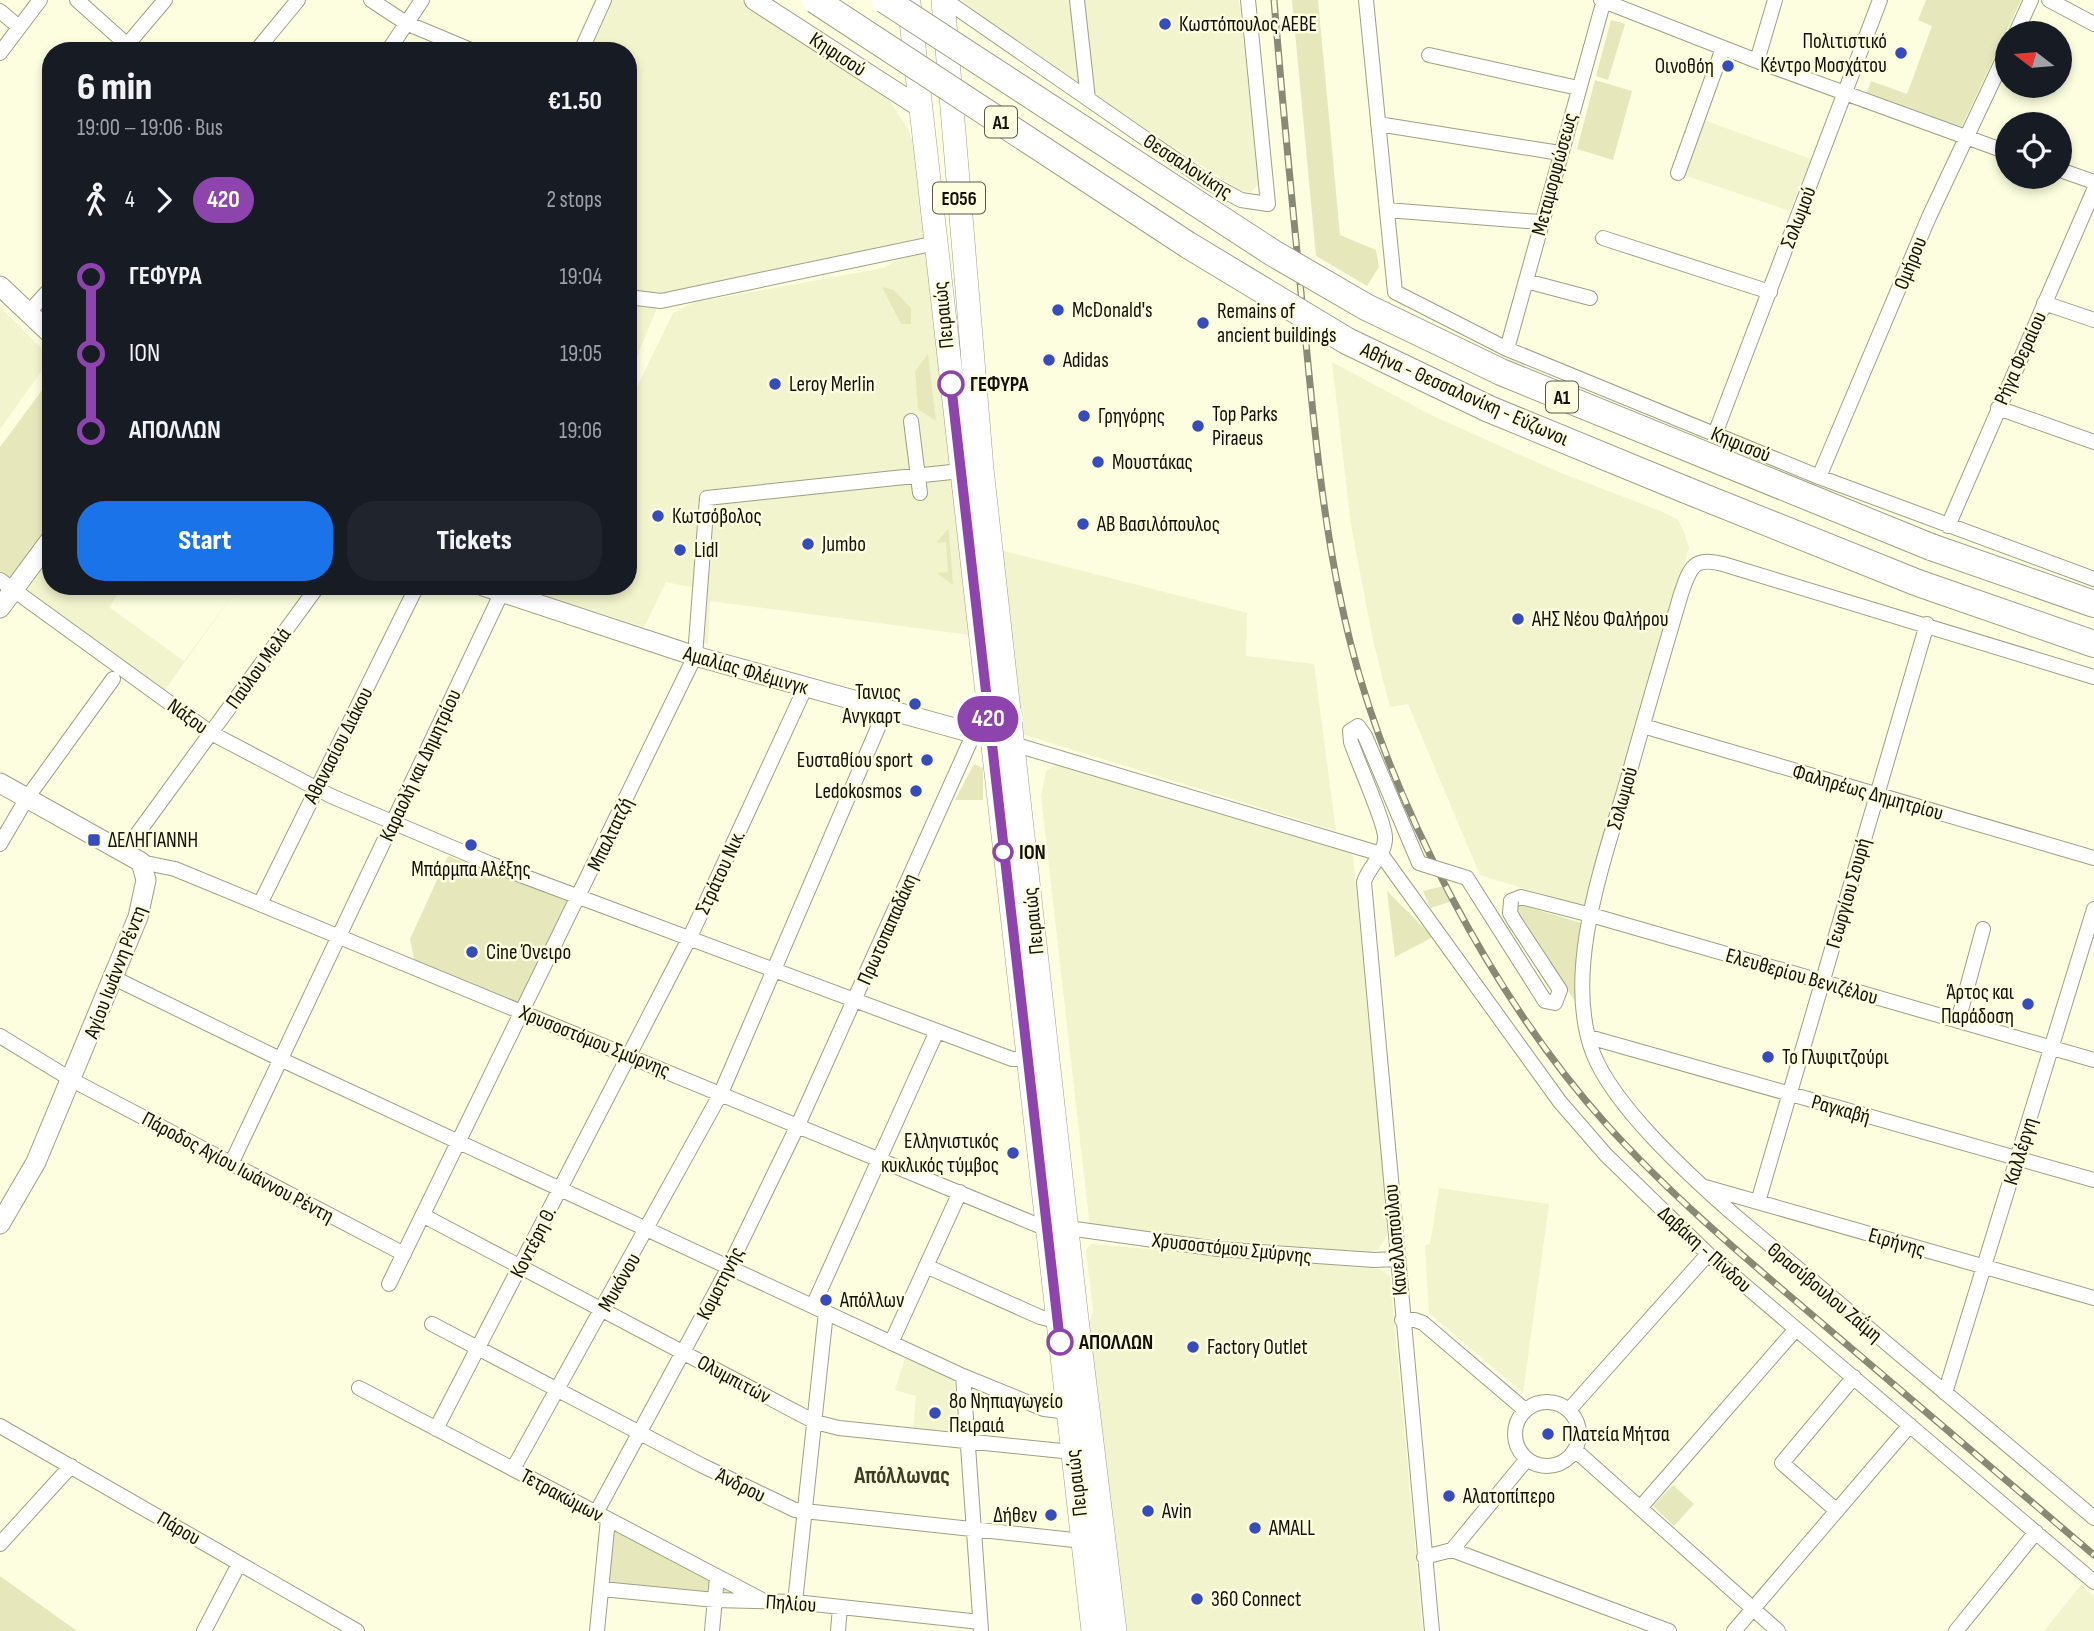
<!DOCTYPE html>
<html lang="en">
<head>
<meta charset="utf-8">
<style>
	body { margin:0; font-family:"Sofia Sans Condensed",sans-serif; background:#20242c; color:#f1f3f6; height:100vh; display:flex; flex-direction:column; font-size:26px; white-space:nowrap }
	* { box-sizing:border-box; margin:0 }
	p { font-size:23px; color:#9ea1a6 }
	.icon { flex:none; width:38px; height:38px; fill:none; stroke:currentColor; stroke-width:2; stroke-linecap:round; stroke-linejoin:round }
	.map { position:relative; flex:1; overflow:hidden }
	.panel { position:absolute; left:42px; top:42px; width:595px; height:553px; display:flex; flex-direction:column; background:#171b24; border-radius:28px; box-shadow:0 4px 10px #0003 }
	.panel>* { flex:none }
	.badge { padding:0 14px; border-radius:23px; font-size:24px; line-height:46px }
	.needle { width:46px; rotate:286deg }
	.buttons { position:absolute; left:1995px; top:21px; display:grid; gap:14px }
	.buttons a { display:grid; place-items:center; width:77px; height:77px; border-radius:50%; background:#171b24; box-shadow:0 4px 10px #0003; font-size:35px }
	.map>.badge { position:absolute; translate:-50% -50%; box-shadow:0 0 0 4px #fff }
	.legs { display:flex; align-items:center; gap:10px; height:77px; padding:0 35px; font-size:23px }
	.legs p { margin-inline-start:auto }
	.overview { display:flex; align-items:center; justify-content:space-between; height:119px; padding:0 35px }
	h1 { font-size:38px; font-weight:800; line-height:52px }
	.action { display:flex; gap:14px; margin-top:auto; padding:14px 35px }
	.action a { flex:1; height:80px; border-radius:28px; background:#1a73e8; color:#fff; font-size:28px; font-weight:800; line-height:80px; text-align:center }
	.action a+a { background:#20242c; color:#f1f3f6 }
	ul { padding:0 35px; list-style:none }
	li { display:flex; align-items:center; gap:24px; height:77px; font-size:26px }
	li i { display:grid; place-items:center; width:10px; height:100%; margin:0 9px; background:currentColor }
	li i::after { content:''; width:18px; height:18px; margin:-9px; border:5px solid; border-radius:50%; background:#171b24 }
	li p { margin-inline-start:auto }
	li:first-child i { background:linear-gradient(#0000 50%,currentColor 0) }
	li:last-child i { background:linear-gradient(currentColor 50%,#0000 0) }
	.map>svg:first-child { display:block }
	.built { fill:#f2f4cd }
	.green { fill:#e6e8bc }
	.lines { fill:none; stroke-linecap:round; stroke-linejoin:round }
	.street-casing { stroke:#9ea083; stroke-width:16 }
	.secondary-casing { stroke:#9ea083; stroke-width:21 }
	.primary-casing { stroke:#9ea083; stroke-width:24 }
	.highway-casing { stroke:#9ea083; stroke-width:28 }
	.street { stroke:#fff; stroke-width:14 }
	.secondary { stroke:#fff; stroke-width:19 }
	.primary { stroke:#fff; stroke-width:23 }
	.highway { stroke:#fff; stroke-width:26 }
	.rail-casing { stroke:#898a75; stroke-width:7 }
	.rail { stroke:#fcfedf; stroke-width:4.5; stroke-dasharray:13; stroke-linecap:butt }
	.street-bridge-casing { stroke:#9ea083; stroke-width:16; stroke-linecap:butt }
	.highway-bridge-casing { stroke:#9ea083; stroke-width:28; stroke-linecap:butt }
	.street-bridge { stroke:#fff; stroke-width:14 }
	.highway-bridge { stroke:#fff; stroke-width:26 }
	.line-1-casing { stroke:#fff; stroke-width:16 }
	.line-1 { stroke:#8e44ad; stroke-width:10 }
	.poi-dot { fill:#364bbd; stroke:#fcfedf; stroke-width:2.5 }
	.stop-1-dot { fill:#fff; stroke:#8e44ad; stroke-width:3.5 }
	.labels { text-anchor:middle; stroke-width:5; stroke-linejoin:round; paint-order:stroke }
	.shield { fill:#fcfedf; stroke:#585848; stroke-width:2 }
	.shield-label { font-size:19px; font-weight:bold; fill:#111107 }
	.poi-label { font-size:21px; fill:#111107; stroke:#fcfedf; text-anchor:start }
	.street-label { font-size:21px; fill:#111107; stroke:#fcfedf }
	.stop-label { font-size:21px; font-weight:bold; fill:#111107; stroke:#fcfedf; text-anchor:start }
	.neighbourhood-label { font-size:23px; font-weight:bold; fill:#3c3d24; stroke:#fcfedf }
</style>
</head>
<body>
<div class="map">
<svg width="2094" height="1631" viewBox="0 0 2094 1631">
	<rect width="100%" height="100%" fill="#fcfedf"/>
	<path class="built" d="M611 0H740L887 97 908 129 914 145 924 237 661 294 628 290V51H588Z
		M961 0H1239L1259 184 1251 192 1241 191 1028 51Z
		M1701 119 1811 159 1790 211 1681 174Z
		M926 253 970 635 710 601 708 644 690 640 695 588 666 582 644 627 514 586H628V406L673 313 692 303 883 268 905 257Z
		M628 304 657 308 628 378Z
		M0 307 51 358 0 429Z
		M1332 362 1431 415 1561 473 1663 512 1678 520 1684 532 1689 548 1587 908 1480 875 1408 704 1390 707 1373 640 1351 525Z
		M1000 550 1247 613 1246 656 1314 664 1336 831 1022 734Z
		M51 557V586H123L109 607 184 661 239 586 165 690 26 592Z
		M1058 763 1346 846 1353 856 1389 1231 1379 1249 1368 1253 1090 1228 1041 796 1046 771Z
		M1439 1188 1549 1204 1523 1393 1429 1313 1425 1245 1430 1244Z
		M1091 1244 1380 1269 1390 1276 1423 1631H1119L1088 1327 1093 1311 1086 1250Z
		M905 1358 954 1380 957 1436 913 1430 916 1396 895 1390Z
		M2081 1585 2094 1596V1631H2044Z"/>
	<path class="green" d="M1292 0H1318L1340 235 1376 250 1379 267 1367 286 1316 256Z
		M1926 0H2021L1961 128 1866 95 1871 81 1907 94 1932 26 1918 20Z
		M1611 20 1625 24 1608 80 1596 76Z
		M1595 80 1632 91 1613 160 1577 149Z
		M882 287 894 290 911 308V324H901Z
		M928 354 936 421 918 409 915 371Z
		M51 378V522L11 579 0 571V447Z
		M948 529 949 532 953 585 937 573 948 572 946 542 936 543Z
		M974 764 983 768V800H955Z
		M448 856 567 901 517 1004 415 964 410 939Z
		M1448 885 1453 901 1430 908 1423 891Z
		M1387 891 1433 937 1395 957Z
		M1518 904 1581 923 1579 1007 1516 913Z
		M1673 1485 1694 1504 1674 1526 1653 1506Z
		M613 1529 745 1598 609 1583Z
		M0 1576 77 1631H0Z"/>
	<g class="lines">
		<defs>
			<path id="street" d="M77 0 134 51
				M371 0 406 23 473 51
				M945 0 1208 182 1241 200 1268 204 1248 0
				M1077 0 1088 99
				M1366 0 1395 292 1507 349 1819 477 2094 579
				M1601 0 1757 61 2007 152
				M2049 0 2094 24
				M0 11 19 27
				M2016 33 2031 0
				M127 45 165 0
				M256 51 298 0
				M388 51 422 0
				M581 51 604 0
				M0 53 40 0
				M1429 55 1578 88
				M1757 61 1775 0
				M1378 124 1560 153
				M2060 170 2094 182
				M1678 173 1723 48
				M1387 210 1540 222
				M1603 238 1770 292
				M1526 281 1590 298
				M628 297 661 301 936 243
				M2044 303 2094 320
				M28 313 51 288
				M1507 349 1604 0
				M1998 408 2094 442
				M911 421 920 493
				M1715 434 1880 0
				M1819 477 1929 217 2007 51
				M1948 526 2094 190
				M0 580 211 733 331 796 491 864 1012 1059H1027
				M2094 677 1723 564C1693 556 1690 568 1681 594 1663 655 1645 716 1628 778 1605 858 1562 971 1593 1053 1614 1107 1689 1175 1732 1213L2094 1518
				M1643 726 2094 858
				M1365 736 1358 726 1350 731 1351 742C1357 760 1385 823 1385 837 1386 854 1369 866 1364 882L1432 1631
				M1013 744 1381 854
				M0 844 27 798 113 679
				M124 852 318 586
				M1381 854 1560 1102 1606 1155 1708 1254 2094 1582
				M141 862 175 869 1047 1229
				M1511 901 1521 897 1591 915 2094 1060
				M260 904 417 586
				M114 978 280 1059 963 1376 1044 1409 1068 1412
				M1958 1021 1983 929
				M0 1036 72 1080 404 1254
				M1589 1037 2094 1180
				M231 1164 501 594
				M1705 1187 2094 1298
				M1758 1202 1927 624
				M424 1216 815 1422 839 1428 1072 1452
				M1068 1228 1218 1249 1374 1260 1397 1259
				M926 1266 1040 1317 1057 1321
				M389 1284 695 656 707 498 961 471
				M813 1306 937 1031
				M1402 1320H1415L1423 1323 1525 1410
				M432 1324 701 1465 795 1510 1083 1541
				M891 1343 960 1192
				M963 1376 981 1630
				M359 1388 764 1601
				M1945 1393 2094 909
				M1515 1434a32 32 0 1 1 64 0a32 32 0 1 1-64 0Z
				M1569 1410 1708 1254
				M0 1426 357 1631
				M436 1429 690 937 806 686
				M1575 1450 1778 1631
				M513 1469 721 1093 886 709
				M1640 1508 1796 1329
				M1837 1511 1782 1463 1854 1377
				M596 1513 729 1267 798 1125 974 733
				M0 1544 71 1466
				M1452 1550 1527 1459
				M1424 1557 1452 1550 1669 1631
				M602 1589 715 1600 795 1602 980 1622
				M795 1602 826 1312
				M204 1631 239 1564
				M597 1631 608 1519
				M712 1631 717 1577
				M838 1631 840 1607
				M1734 1631 1910 1425
				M1956 1631 2036 1532"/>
			<path id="secondary" d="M754 0 921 108
				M0 286 51 334
				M483 586 695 656 1005 742
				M0 608 51 539
				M0 783 141 862 146 880 138 917 36 1162 0 1224"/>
			<path id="primary" d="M943 0 982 469 1076 1311 1115 1631
				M909 3 1093 1631"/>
			<path id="highway" d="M1686 490 1918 583 2094 644
				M1931 547 2094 604"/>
		</defs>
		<use href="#street" class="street-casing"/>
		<use href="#secondary" class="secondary-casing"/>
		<use href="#primary" class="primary-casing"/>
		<use href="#highway" class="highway-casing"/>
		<use href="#street" class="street"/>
		<use href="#secondary" class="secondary"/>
		<use href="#primary" class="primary"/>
		<use href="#highway" class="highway"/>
		<defs>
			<path id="rail" d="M1274 0C1283 111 1294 222 1305 333 1315 437 1325 543 1351 645 1392 806 1495 1001 1607 1125 1673 1198 1750 1262 1825 1326 1915 1402 2004 1479 2094 1555"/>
		</defs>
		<use href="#rail" class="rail-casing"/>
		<use href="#rail" class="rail"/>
		<defs>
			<path id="street-bridge" d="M1365 736 1419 863 1467 878 1545 1001 1555 1003 1560 990 1514 920 1510 913 1511 901"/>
			<path id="highway-bridge" d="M815 0 1188 245 1347 341 1489 409 1686 490
				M885 0 1273 253 1366 307 1501 372 1931 547"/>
		</defs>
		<use href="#street-bridge" class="street-bridge-casing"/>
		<use href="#highway-bridge" class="highway-bridge-casing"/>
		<use href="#street-bridge" class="street-bridge"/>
		<use href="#highway-bridge" class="highway-bridge"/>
	</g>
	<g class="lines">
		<defs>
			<path id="line-1" d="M951 384 1060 1342"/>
		</defs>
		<use href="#line-1" class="line-1-casing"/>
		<use href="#line-1" class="line-1"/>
	</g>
	<g class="poi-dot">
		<circle cx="1165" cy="24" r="7"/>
		<circle cx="1901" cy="53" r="7"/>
		<circle cx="1728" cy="66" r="7"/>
		<circle cx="1058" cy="310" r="7"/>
		<circle cx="1203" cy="323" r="7"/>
		<circle cx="1049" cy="360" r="7"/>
		<circle cx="775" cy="384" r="7"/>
		<circle cx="1084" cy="416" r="7"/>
		<circle cx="1198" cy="426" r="7"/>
		<circle cx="1098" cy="462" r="7"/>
		<circle cx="658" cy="516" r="7"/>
		<circle cx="1083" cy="524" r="7"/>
		<circle cx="808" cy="544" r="7"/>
		<circle cx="680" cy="550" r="7"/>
		<circle cx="1518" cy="619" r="7"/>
		<circle cx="915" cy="704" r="7"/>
		<circle cx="927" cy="760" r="7"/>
		<circle cx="916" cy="791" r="7"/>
		<rect x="87" y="833" width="14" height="14" rx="3.5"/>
		<circle cx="471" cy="845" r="7"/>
		<circle cx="472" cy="952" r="7"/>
		<circle cx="2028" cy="1004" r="7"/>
		<circle cx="1768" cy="1057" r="7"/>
		<circle cx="1013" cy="1153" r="7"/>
		<circle cx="826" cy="1300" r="7"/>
		<circle cx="1193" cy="1347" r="7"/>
		<circle cx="935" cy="1413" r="7"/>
		<circle cx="1548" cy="1434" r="7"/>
		<circle cx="1449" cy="1496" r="7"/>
		<circle cx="1148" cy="1511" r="7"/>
		<circle cx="1051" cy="1515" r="7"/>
		<circle cx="1255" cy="1528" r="7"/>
		<circle cx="1197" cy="1599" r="7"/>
	</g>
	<g class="stop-1-dot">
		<circle cx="951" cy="384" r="12"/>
		<circle cx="1003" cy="852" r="9"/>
		<circle cx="1060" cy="1342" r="12"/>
	</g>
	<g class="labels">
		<g class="shield">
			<rect x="985" y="106.5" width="32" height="31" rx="5"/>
			<rect x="933" y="182.5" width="52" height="31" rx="5"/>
			<rect x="1546" y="381.5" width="32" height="31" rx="5"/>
		</g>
		<g class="shield-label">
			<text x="1001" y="129">Α1</text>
			<text x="959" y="205">ΕΟ56</text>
			<text x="1562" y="404">Α1</text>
		</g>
		<g class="poi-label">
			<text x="1179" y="31">Κωστόπουλος ΑΕΒΕ</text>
			<text x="1887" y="48" text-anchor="end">Πολιτιστικό<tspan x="1887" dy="24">Κέντρο Μοσχάτου</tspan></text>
			<text x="1714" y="73" text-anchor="end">Οινοθόη</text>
			<text x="1072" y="317">McDonald's</text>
			<text x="1217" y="318">Remains of<tspan x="1217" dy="24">ancient buildings</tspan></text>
			<text x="1063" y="367">Adidas</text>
			<text x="789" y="391">Leroy Merlin</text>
			<text x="1212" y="421">Top Parks<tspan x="1212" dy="24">Piraeus</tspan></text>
			<text x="1098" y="423">Γρηγόρης</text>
			<text x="1112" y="469">Μουστάκας</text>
			<text x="672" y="523">Κωτσόβολος</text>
			<text x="1097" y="531">ΑΒ Βασιλόπουλος</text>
			<text x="822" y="551">Jumbo</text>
			<text x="694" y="557">Lidl</text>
			<text x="1532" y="626">ΑΗΣ Νέου Φαλήρου</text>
			<text x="901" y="699" text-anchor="end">Τανιος<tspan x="901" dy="24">Ανγκαρτ</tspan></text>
			<text x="913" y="767" text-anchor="end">Ευσταθίου sport</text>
			<text x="902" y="798" text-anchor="end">Ledokosmos</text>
			<text x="108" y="847">ΔΕΛΗΓΙΑΝΝΗ</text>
			<text x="471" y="876" text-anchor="middle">Μπάρμπα Αλέξης</text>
			<text x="486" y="959">Cine Όνειρο</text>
			<text x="2014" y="999" text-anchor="end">Άρτος και<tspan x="2014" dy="24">Παράδοση</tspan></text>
			<text x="1782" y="1064">Το Γλυφιτζούρι</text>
			<text x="999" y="1148" text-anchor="end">Ελληνιστικός<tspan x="999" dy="24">κυκλικός τύμβος</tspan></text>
			<text x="840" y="1307">Απόλλων</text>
			<text x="1207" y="1354">Factory Outlet</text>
			<text x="949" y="1408">8ο Νηπιαγωγείο<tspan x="949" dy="24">Πειραιά</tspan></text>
			<text x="1562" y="1441">Πλατεία Μήτσα</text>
			<text x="1463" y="1503">Αλατοπίπερο</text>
			<text x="1162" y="1518">Avin</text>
			<text x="1037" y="1522" text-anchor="end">Δήθεν</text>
			<text x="1269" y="1535">AMALL</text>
			<text x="1211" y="1606">360 Connect</text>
		</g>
		<g class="street-label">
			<text transform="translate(838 54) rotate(33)" y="7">Κηφισού</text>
			<text transform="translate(1188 166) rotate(33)" y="7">Θεσσαλονίκης</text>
			<text transform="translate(1554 174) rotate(-75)" y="7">Μεταμορφώσεως</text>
			<text transform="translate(1798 217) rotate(-69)" y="7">Σολωμού</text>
			<text transform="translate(1910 263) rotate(-68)" y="7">Ομήρου</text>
			<text transform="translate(943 315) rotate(-96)" y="7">Πειραιώς</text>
			<text transform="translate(2020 358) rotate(-66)" y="7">Ρήγα Φεραίου</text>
			<text transform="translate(1465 394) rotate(24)" y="7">Αθήνα - Θεσσαλονίκη - Εύζωνοι</text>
			<text transform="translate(1741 444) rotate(22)" y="7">Κηφισού</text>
			<text transform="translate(258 668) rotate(-54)" y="7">Παύλου Μελά</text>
			<text transform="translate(746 670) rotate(16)" y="7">Αμαλίας Φλέμινγκ</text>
			<text transform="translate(188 716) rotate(36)" y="7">Νάξου</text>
			<text transform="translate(338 745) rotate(-63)" y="7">Αθανασίου Διάκου</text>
			<text transform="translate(420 765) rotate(-65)" y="7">Καραολή και Δημητρίου</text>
			<text transform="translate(1868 792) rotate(16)" y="7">Φαληρέως Δημητρίου</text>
			<text transform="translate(1622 798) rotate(-74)" y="7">Σολωμού</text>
			<text transform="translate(610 834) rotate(-64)" y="7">Μπαλτατζή</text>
			<text transform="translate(720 872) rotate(-65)" y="7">Στράτου Νικ.</text>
			<text transform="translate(1848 893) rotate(-74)" y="7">Γεωργίου Σουρή</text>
			<text transform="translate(1033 921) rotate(-96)" y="7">Πειραιώς</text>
			<text transform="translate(887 929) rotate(-66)" y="7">Πρωτοπαπαδάκη</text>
			<text transform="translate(115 972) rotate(-69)" y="7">Αγίου Ιωάννη Ρέντη</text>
			<text transform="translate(1802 976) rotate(16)" y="7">Ελευθερίου Βενιζέλου</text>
			<text transform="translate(595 1041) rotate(22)" y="7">Χρυσοστόμου Σμύρνης</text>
			<text transform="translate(1841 1109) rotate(16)" y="7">Ραγκαβή</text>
			<text transform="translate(2020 1151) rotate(-73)" y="7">Καλλέργη</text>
			<text transform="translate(238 1167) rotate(28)" y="7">Πάροδος Αγίου Ιωάννου Ρέντη</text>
			<text transform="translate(1395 1240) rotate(-95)" y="7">Κανελλοπούλου</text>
			<text transform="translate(533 1242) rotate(-63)" y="7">Κοντέρη Θ.</text>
			<text transform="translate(1897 1242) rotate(16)" y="7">Ειρήνης</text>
			<text transform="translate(1232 1248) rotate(6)" y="7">Χρυσοστόμου Σμύρνης</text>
			<text transform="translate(1705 1249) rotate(42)" y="7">Δαβάκη - Πίνδου</text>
			<text transform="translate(619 1282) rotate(-60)" y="7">Μυκόνου</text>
			<text transform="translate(720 1283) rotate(-63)" y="7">Κομοτηνής</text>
			<text transform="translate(1825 1292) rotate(40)" y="7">Θρασύβουλου Ζαΐμη</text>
			<text transform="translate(734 1379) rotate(28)" y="7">Ολυμπιτών</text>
			<text transform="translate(1076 1483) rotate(-97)" y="7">Πειραιώς</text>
			<text transform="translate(741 1485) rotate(26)" y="7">Άνδρου</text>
			<text transform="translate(562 1495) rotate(28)" y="7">Τετρακώμων</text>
			<text transform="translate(179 1528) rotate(30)" y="7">Πάρου</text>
			<text transform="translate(791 1603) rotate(4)" y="7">Πηλίου</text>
		</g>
		<g class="stop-label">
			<text x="970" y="391">ΓΕΦΥΡΑ</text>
			<text x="1019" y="859">ΙΟΝ</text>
			<text x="1079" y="1349">ΑΠΟΛΛΩΝ</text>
		</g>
		<g class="neighbourhood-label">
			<text x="902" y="1483">Απόλλωνας</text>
		</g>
	</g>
</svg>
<div class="buttons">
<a><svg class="needle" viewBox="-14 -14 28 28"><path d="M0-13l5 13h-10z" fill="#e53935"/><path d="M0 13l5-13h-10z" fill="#9ea1a6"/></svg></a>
<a><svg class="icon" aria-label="locate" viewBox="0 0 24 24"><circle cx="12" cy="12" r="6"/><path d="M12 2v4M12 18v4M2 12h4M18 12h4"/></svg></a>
</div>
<b class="badge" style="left:988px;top:719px;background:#8e44ad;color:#fff">420</b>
<section class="panel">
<div class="overview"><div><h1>6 min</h1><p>19:00 – 19:06 · Bus</p></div><b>€1.50</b></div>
<div class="legs"><svg class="icon" aria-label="walk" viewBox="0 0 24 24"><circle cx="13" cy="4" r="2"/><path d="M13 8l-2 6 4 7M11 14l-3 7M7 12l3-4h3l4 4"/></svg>4<svg class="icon" aria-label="forward" viewBox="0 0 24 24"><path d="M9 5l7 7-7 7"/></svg><b class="badge" style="background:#8e44ad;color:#fff">420</b><p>2 stops</p></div>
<ul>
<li><i style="color:#8e44ad"></i><b>ΓΕΦΥΡΑ</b><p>19:04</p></li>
<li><i style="color:#8e44ad"></i><span>ΙΟΝ</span><p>19:05</p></li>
<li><i style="color:#8e44ad"></i><b>ΑΠΟΛΛΩΝ</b><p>19:06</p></li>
</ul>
<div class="action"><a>Start</a><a>Tickets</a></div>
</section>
</div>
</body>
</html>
